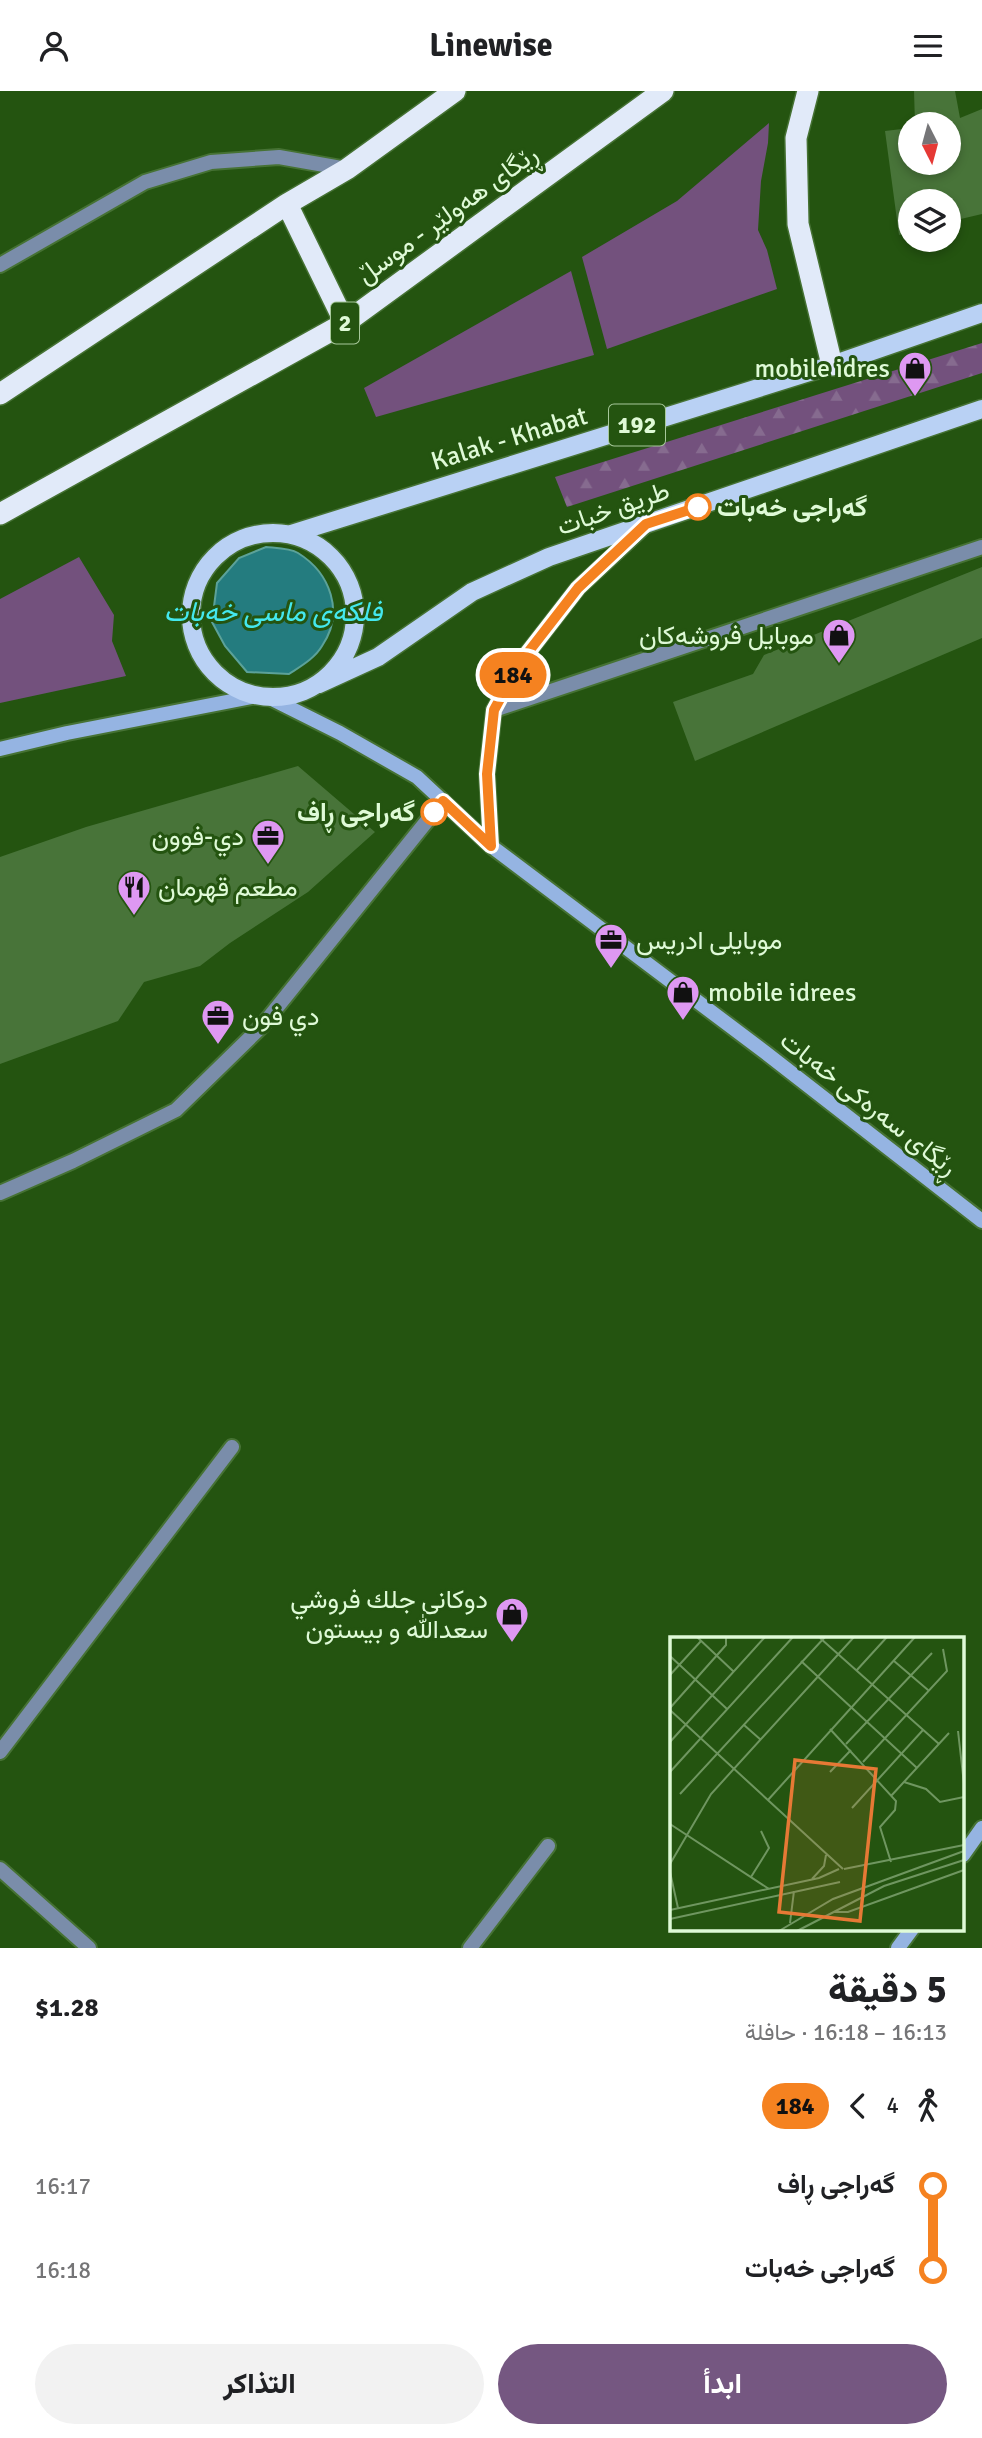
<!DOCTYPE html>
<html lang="ar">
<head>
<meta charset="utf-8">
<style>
	body { margin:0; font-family:Signika,Vazirmatn,sans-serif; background:#f2f2f2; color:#202124; direction:rtl; height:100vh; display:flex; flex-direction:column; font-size:26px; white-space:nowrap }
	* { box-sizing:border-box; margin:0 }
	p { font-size:23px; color:#757577 }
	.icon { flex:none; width:38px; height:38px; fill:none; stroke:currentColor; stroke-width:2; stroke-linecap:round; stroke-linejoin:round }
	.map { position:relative; height:1857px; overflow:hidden; direction:ltr }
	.side { display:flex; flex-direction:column; background:#fff; flex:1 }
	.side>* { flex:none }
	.badge { padding:0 14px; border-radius:23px; font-size:24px; line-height:46px }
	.needle { width:46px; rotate:174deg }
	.tools { position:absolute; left:898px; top:21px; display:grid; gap:14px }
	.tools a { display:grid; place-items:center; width:63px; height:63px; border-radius:50%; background:#fff; box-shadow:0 4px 10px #0003; font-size:35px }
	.map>.badge { position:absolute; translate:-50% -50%; box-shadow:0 0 0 4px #fff }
	.legs { display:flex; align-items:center; gap:10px; height:77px; padding:0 35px; font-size:23px }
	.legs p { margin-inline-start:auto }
	.summary { display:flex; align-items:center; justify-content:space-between; height:119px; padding:0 35px }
	h1 { font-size:38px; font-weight:800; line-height:52px }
	.cta { display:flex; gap:14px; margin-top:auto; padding:14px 35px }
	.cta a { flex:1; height:80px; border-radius:42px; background:#755781; color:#fff; font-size:28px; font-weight:800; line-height:80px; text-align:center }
	.cta a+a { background:#f2f2f2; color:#202124 }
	ul { padding:0 35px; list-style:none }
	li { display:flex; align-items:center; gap:24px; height:84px; font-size:26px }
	li i { display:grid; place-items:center; width:10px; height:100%; margin:0 9px; background:currentColor }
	li i::after { content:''; width:18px; height:18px; margin:-9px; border:5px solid; border-radius:50%; background:#fff }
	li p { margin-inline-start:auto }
	li:first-child i { background:linear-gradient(#0000 50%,currentColor 0) }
	li:last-child i { background:linear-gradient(currentColor 50%,#0000 0) }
	header { display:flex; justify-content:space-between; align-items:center; height:91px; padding:0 35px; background:#fff; font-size:32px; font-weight:800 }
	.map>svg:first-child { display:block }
	.grass { fill:#73517d }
	.forest { fill:url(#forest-firs) }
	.water { fill:#247c7f; stroke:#5ca299; stroke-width:2 }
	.building { fill:#487439 }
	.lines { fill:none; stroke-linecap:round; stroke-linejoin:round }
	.lane-casing { stroke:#467234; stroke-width:18 }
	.street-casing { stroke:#467234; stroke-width:18 }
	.secondary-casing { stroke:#467234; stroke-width:18 }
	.primary-casing { stroke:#467234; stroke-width:21 }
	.highway-casing { stroke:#467234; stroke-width:24 }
	.lane { stroke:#7a8daa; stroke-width:14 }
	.street { stroke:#7a8daa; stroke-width:14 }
	.secondary { stroke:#95b4e2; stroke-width:14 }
	.primary { stroke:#b9d1f4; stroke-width:18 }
	.highway { stroke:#e1eaf9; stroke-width:21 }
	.line-1-casing { stroke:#fff; stroke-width:16 }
	.line-1 { stroke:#f58220; stroke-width:10 }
	.stop-1-dot { fill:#fff; stroke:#f58220; stroke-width:3.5 }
	.labels { text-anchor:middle; stroke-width:6; stroke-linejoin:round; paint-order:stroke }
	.shield { fill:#245410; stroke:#a7c89b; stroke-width:2 }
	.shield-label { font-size:24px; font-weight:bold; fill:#dffad7 }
	.street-label { font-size:26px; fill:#dffad7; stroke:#245410 }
	.poi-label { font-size:26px; fill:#dffad7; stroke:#245410; text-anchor:end }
	.stop-label { font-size:26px; font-weight:bold; fill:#dffad7; stroke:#245410; text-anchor:start }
	.water-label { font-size:28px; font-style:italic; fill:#44e8ee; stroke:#245410 }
	.inset-road { fill:none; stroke:#6f9660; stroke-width:2 }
	.view { fill:#e67935; fill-opacity:0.15; stroke:#e67935; stroke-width:3.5 }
	.inset-edge { fill:none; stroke:#dffad7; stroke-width:3.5 }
</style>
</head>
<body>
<header><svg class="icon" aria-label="menu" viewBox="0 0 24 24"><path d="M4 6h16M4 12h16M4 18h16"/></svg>Linewise<svg class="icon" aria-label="person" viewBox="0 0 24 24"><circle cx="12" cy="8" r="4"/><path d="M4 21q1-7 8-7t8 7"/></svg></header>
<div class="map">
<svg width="982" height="1857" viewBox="0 0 982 1857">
	<defs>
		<pattern id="forest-firs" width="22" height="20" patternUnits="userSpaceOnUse" patternTransform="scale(1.75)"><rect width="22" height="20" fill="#73517d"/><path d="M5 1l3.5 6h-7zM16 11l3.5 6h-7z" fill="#866b8f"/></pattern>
	</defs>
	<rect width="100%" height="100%" fill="#245410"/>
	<path class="grass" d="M769 32 768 52 761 90 758 139 767 159 777 198 607 258 582 166 677 110Z
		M571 180 594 264 376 326 364 297Z
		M79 466 114 524 112 550 126 585 0 612V508Z"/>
	<path class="forest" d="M982 252V282L567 416 555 386Z"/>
	<path class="water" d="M266 456C275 457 290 457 298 462 330 482 345 521 322 555 315 567 301 575 289 583L247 581 225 555 212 531 217 492 239 467Z"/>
	<path class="building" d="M914 0H955L960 27 982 18V123L948 131V110H910V141L899 144 885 40 910 37V72H948V33H915Z
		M982 476V547L695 670 673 611 753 583 764 564Z
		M298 675 375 741 308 801 230 852 200 875 144 891 118 930 0 973V766L86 736Z"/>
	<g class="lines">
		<defs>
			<path id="lane" d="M494 619 982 456
				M0 1102 73 1070 176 1019 262 935 443 710"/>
			<path id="street" d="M0 174 145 91 211 71 279 66 347 78
				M0 1661 232 1356
				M0 1778 89 1857
				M470 1857 548 1755"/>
			<path id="secondary" d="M268 606 340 642 417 686 491 755 766 962 982 1130
				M0 658 67 642 257 605
				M491 755 487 683 494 619 519 573 578 497 645 435
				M963 1764 982 1737
				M898 1857 912 1838"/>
			<path id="primary" d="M191 524a82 82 0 1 1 164 0a82 82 0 1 1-164 0Z
				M291 443 832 274 982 222
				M319 593 378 566 472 501 549 466 982 318"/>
			<path id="highway" d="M808 0 796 47 798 133 832 274
				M287 113 345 232
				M0 303 287 113 347 78 455 0
				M0 423 345 232 663 0"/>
		</defs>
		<use href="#lane" class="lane-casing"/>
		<use href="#street" class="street-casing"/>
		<use href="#secondary" class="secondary-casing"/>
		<use href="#primary" class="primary-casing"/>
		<use href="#highway" class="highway-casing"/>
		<use href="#lane" class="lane"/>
		<use href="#street" class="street"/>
		<use href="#secondary" class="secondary"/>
		<use href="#primary" class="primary"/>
		<use href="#highway" class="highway"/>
	</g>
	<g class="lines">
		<defs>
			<path id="line-1" d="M434 721 443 710 491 755 487 683 494 619 519 573 578 497 646 433 698 416"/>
		</defs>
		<use href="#line-1" class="line-1-casing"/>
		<use href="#line-1" class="line-1"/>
	</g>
	<defs>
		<symbol id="shop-pin" viewBox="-11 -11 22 30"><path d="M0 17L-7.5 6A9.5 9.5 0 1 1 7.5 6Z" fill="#de98f2" stroke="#245410"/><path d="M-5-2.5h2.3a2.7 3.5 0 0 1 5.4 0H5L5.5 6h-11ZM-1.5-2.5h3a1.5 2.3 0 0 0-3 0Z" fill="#111"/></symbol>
		<symbol id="office-pin" viewBox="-11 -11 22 30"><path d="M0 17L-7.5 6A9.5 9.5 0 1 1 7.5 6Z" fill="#de98f2" stroke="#245410"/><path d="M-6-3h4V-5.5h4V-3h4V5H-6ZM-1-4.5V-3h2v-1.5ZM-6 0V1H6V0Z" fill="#111"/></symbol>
		<symbol id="restaurant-pin" viewBox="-11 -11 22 30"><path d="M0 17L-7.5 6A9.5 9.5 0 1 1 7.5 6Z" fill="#de98f2" stroke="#245410"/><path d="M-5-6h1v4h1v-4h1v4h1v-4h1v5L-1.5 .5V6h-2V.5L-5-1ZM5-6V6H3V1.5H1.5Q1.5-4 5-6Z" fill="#111"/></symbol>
	</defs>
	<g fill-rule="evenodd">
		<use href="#shop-pin" x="896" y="258" width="38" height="52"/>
		<use href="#shop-pin" x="820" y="525" width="38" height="52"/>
		<use href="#office-pin" x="249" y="726" width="38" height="52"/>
		<use href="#restaurant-pin" x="115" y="777" width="38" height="52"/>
		<use href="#office-pin" x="592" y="830" width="38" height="52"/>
		<use href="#shop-pin" x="664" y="882" width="38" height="52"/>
		<use href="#office-pin" x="199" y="906" width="38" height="52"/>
		<use href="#shop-pin" x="493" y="1504" width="38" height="52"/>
	</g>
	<g class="stop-1-dot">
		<circle cx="698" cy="416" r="12"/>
		<circle cx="434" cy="721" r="12"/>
	</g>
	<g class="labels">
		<g class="shield">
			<rect x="331" y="211.5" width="28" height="41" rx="5"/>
			<rect x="609" y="313.5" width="56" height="41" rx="5"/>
		</g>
		<g class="shield-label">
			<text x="345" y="240">2</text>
			<text x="637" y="342">192</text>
		</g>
		<g class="street-label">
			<text transform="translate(447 123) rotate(-36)" y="9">ڕێگای هەولێر - موسڵ</text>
			<text transform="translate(509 347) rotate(-17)" y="9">Kalak - Khabat</text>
			<text transform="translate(613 417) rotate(-19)" y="9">طريق خبات</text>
			<text transform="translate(869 1012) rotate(38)" y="9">ڕێگای سەرەکی خەبات</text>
		</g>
		<g class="poi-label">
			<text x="890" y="286">mobile idres</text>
			<text x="814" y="553">موبایل فروشەکان</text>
			<text x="244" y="754">دي-فوون</text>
			<text x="158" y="805" text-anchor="start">مطعم قهرمان</text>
			<text x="636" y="858" text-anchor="start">موبايلى ادريس</text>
			<text x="708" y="910" text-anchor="start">mobile idrees</text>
			<text x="242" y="934" text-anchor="start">دي فون</text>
			<text x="488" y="1517">دوكانى جلك فروشي<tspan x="488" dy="30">سعدالله و بيستون</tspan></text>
		</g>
		<g class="stop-label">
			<text x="717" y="425">گەراجی خەبات</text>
			<text x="415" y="730" text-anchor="end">گەراجی ڕاف</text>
		</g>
		<g class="water-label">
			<text x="273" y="530">فلکەی ماسی خەبات</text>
		</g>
	</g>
	<g transform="translate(670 1546)">
		<rect width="294" height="294" fill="#245410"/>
		<path class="inset-road" d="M27 0 63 34M150 1 269 107M0 19 57 72M131 24 247 131M224 24 258 53M186 34 217 0M0 38 31 4M0 71 56 8V0M0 73 173 232M74 88 91 103M160 92 226 164 225 173 210 190 221 225M288 94 294 147M0 105 95 0M176 107 262 16M193 125 277 34 273 12M0 135 123 0M160 135 181 113M234 145 256 152 270 165 294 160M10 157 155 0M221 159 279 96M98 163 245 0M182 171 253 93M0 187 99 252M0 227 41 157 184 0M174 232 294 208M0 235 8 271M81 240 99 211 91 194M142 242 154 229 156 218M0 273 149 241 169 232M164 275H178L294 233M0 282 170 245M120 286 124 254M109 294 163 262 294 214M127 294 214 249 294 223"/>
		<path class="view" d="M125 123 206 132 190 284 109 275Z"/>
		<rect width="294" height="294" class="inset-edge"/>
	</g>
</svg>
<div class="tools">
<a><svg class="needle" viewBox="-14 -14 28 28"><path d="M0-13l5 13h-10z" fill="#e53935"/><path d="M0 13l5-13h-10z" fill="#757577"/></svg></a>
<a><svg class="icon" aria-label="layers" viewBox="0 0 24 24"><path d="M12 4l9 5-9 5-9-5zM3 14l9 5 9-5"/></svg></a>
</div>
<b class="badge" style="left:513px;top:584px;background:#f58220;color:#111">184</b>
</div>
<section class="side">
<div class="summary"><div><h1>5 دقيقة</h1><p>16:13 – 16:18 · حافلة</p></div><b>$1.28</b></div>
<div class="legs"><svg class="icon" aria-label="walk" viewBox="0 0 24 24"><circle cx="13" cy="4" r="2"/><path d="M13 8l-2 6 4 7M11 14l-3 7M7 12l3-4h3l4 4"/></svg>4<svg class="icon" aria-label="back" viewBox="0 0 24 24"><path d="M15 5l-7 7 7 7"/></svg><b class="badge" style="background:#f58220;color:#111">184</b></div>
<ul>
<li><i style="color:#f58220"></i><b>گەراجی ڕاف</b><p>16:17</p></li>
<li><i style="color:#f58220"></i><b>گەراجی خەبات</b><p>16:18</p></li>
</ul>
<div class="cta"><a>ابدأ</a><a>التذاكر</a></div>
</section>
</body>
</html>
